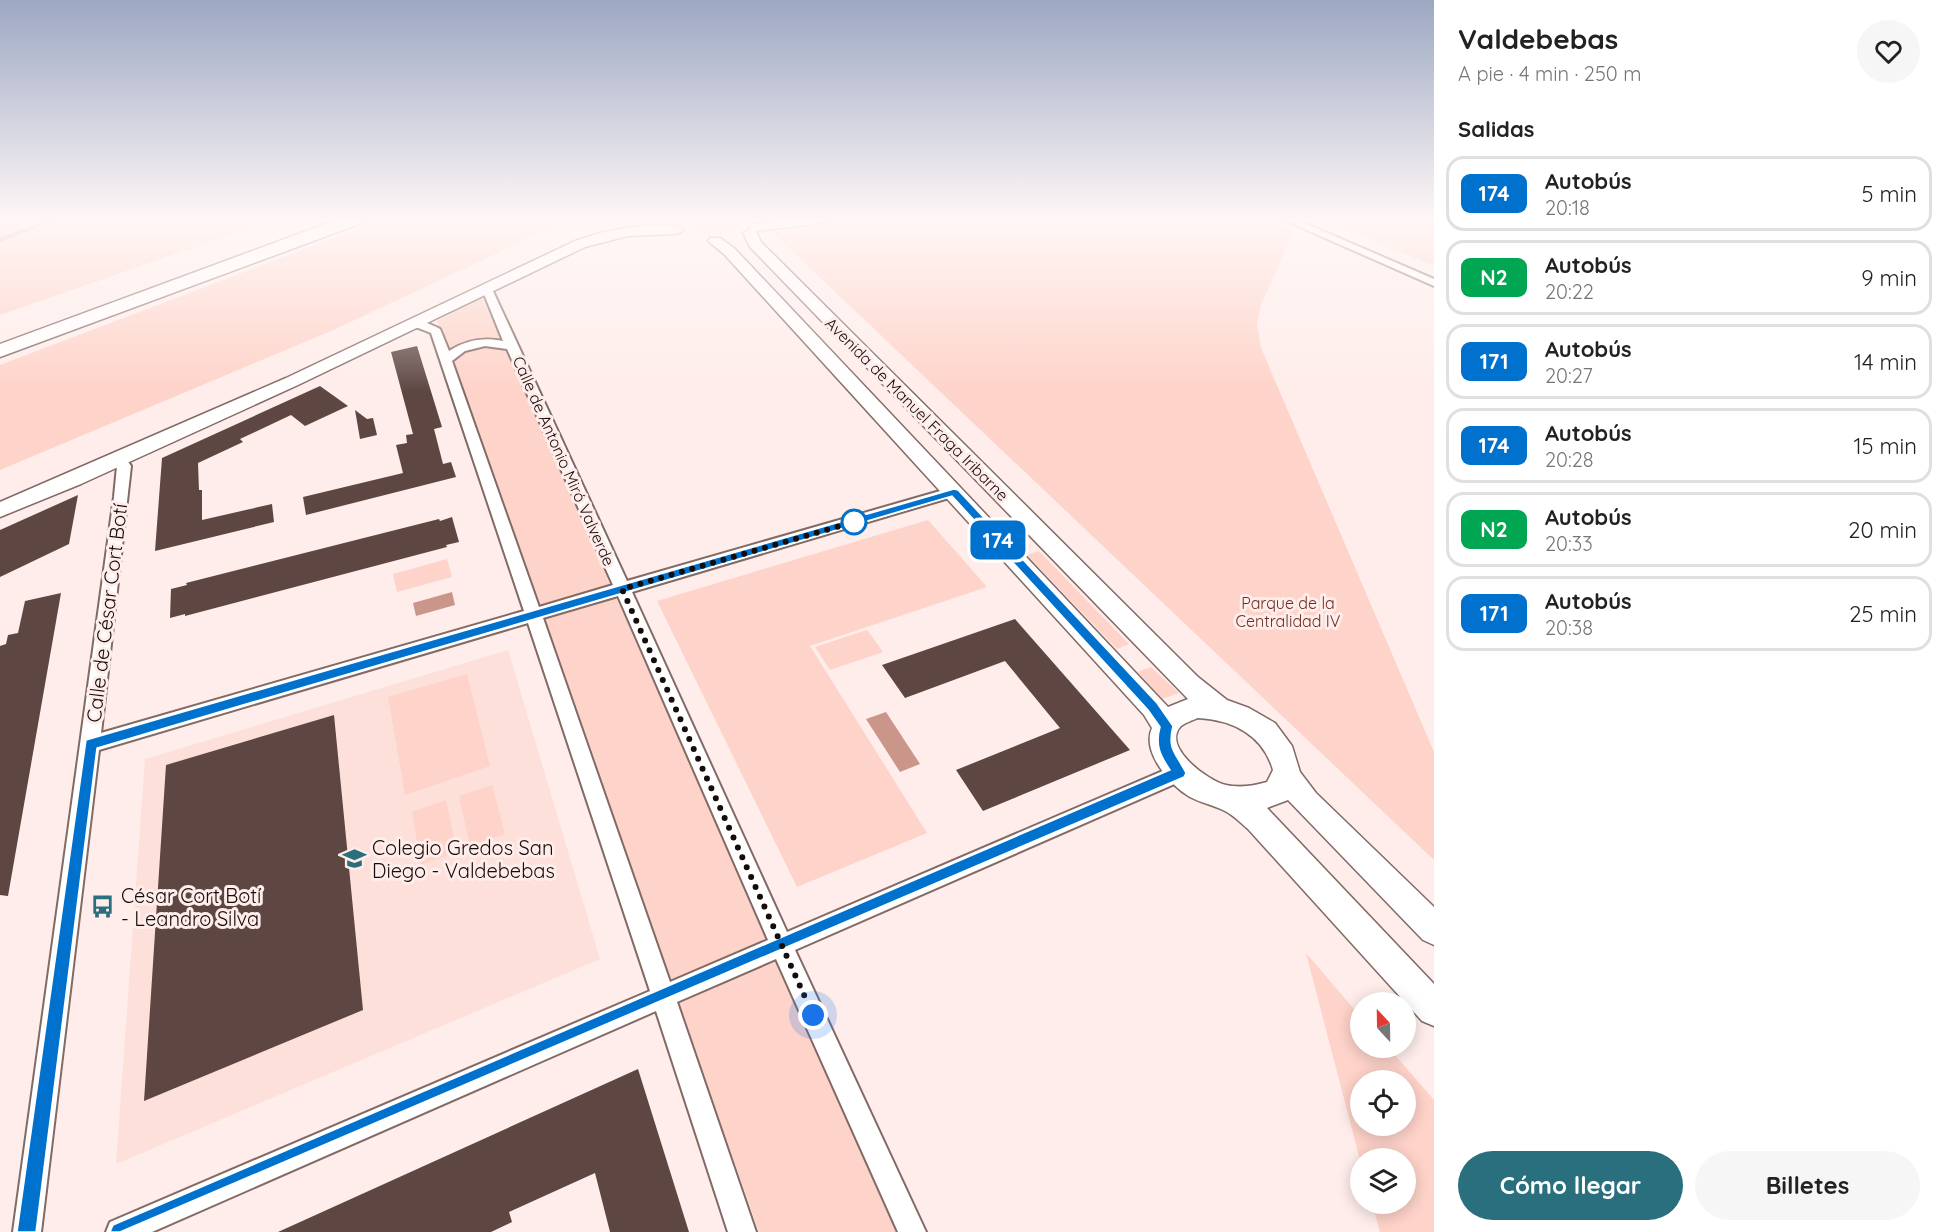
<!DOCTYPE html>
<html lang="es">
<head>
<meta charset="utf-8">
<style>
	body { margin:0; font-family:Quicksand,sans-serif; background:#f6f6f6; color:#222; height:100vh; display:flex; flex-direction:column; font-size:22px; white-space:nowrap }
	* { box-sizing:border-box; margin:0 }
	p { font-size:20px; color:#767676 }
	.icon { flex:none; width:33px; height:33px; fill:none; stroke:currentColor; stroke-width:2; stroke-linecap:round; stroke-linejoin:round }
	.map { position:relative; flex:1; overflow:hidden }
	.side { display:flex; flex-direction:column; background:#fff; width:510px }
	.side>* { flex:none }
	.badge { padding:0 12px; border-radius:9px; font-size:21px; line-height:39px }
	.needle { width:39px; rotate:338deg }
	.tools { position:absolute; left:1350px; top:992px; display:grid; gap:12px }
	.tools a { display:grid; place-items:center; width:66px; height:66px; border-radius:50%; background:#fff; box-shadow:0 3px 15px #0003; font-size:30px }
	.you { position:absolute; width:30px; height:30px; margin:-15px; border:4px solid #fff; border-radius:50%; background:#1a73e8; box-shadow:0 0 0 9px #1a73e833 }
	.map>.badge { position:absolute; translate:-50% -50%; box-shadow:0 0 0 3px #fff }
	h2 { padding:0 24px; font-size:22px; line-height:54px }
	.round { display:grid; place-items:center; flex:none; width:63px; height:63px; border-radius:32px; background:#f6f6f6 }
	.summary { display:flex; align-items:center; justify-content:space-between; height:102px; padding:0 24px }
	h1 { font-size:28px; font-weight:700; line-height:45px }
	.action { display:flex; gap:12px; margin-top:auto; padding:12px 24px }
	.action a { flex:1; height:69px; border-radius:36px; background:#296f7d; color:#fff; font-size:24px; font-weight:700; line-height:69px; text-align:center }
	.action a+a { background:#f6f6f6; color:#222 }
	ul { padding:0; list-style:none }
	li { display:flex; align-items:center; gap:18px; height:75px; margin:0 12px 9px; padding:0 12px; border:3px solid #e0e0e0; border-radius:18px }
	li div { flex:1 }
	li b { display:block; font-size:22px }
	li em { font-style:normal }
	li .badge { min-width:66px; font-weight:700; text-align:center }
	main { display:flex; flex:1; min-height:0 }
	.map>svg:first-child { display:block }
	.built { fill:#fde0da }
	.green { fill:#fed3c9; fill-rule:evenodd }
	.water { fill:#cb968a }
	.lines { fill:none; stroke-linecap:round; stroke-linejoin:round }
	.stream { stroke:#cb968a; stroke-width:4 }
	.building { fill:#5e4743 }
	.street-casing { stroke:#826a65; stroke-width:4 }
	.secondary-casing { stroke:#826a65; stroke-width:3 }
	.highway-casing { stroke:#826a65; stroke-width:3 }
	.street { fill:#fff; fill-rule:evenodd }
	.secondary { fill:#fff; fill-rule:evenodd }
	.highway { fill:#fff; fill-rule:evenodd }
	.line { fill:#0072ce; stroke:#fff; stroke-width:1.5 }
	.walk { stroke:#160d0b; stroke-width:6; stroke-dasharray:0 10.8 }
	.stop-dot { fill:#fff; stroke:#0072ce; stroke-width:3 }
	.labels { text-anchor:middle; stroke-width:6; stroke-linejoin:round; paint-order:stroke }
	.street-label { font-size:16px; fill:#160d0b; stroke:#feedea }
	.park-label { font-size:16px; fill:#6f2d21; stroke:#feedea }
	.near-street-label { font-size:20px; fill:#160d0b; stroke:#feedea }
	.near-poi-label { font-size:20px; fill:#160d0b; stroke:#feedea; text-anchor:start }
</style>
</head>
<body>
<main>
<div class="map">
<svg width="1434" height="1232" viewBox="0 0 1434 1232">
	<rect width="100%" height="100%" fill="#feedea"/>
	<path class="built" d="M508 650 600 959 116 1164 145 759Z"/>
	<path class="green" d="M0 219H276L0 315Z
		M383 219H585L543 232 331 331 0 470V365Z
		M689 219H740L741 222 740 226C727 237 700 238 687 224Z
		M862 219H1264L1294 231 1261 305 1257 324 1261 348 1434 752V860L774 234 779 227 822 225Z
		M1322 219H1434V266Z
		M482 298 900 1232H759L437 321Z
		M928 520 987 587 810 646 927 833 797 887 657 601Z
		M1039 551 1129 644 1117 649 1027 555Z
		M447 559 452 577 397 592 393 574Z
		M867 630 883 652 830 670 815 647Z
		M1151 667 1179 693 1162 699 1138 672Z
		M467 674 490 766 405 795 388 697Z
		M492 785 505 834 470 846 459 796Z
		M446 800 457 852 421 865 412 812Z
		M1306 953 1360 1016V1047H1388L1434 1100V1232H1380L1372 1203H1406V1158L1360 1160ZM1360 1080H1406V1125H1360Z"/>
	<path class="water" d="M452 592 455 605 416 616 413 603Z
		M886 712 920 764 900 772 866 719Z"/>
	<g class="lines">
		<path class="stream" d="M0 240 55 219"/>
	</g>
	<path class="building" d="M417 346 442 427 434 429 443 464 451 462 456 477 306 515 303 497 403 473 396 445 407 443 406 435 413 434 391 352Z
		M320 386 348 406 305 426 291 415 240 439 243 442 198 463 199 490H202V520L272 504 274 522 155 551 162 458Z
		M355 410 367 419 373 418 377 435 360 439Z
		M78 495 69 544 0 577V530Z
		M452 517 459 542 446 545 447 547 185 616V614L170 618 171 589 187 585 186 583 439 519 440 521Z
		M61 593 8 896 0 895V646L6 644 8 635 18 633 25 601Z
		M1015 619 1130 750 983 811 956 770 1060 728 1005 661 905 698 882 665Z
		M334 715 363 1010 144 1101 166 765Z
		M638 1069 689 1232H610L595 1173 509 1212 512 1222 491 1232H278Z"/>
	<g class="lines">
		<defs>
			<path id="street" d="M1282 219H1295L1434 279V286Z
				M487 286 492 289 627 581 954 487 961 492 959 495 632 592 787 932 1179 764 1186 767 1189 773 1186 779 795 950 926 1232H898L776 959 677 1002 756 1232H728L656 1011 152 1232H106L110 1222 650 991 528 623 99 750 41 1232H13L114 497 117 466 112 459 114 456H124L131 466 101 733 524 611 431 333 408 324C417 317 430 324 440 329L449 351C466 340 483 337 503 341L482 289ZM485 346 507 349 613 585 539 607 452 361 465 351ZM618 596 768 940 670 982 543 618Z"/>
			<path id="secondary" d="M786 219H830L823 223 756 231 761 242 1198 677 1227 700 1249 708 1275 723 1292 746 1300 772 1316 793 1434 907V945L1423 940 1288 800 1267 808 1434 984V1026L1422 1021 1248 829C1241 823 1233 815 1225 811 1214 805 1201 803 1190 797 1171 786 1141 752 1152 728L1144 715 724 254 708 241 710 238H720L734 248 1168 707 1188 699 750 247 743 233 750 229 751 224ZM1198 718C1233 720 1263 735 1273 770L1267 782C1253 786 1241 788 1226 785 1208 781 1161 747 1181 726 1185 723 1193 720 1198 718Z
				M640 226H677L684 230 677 234 628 236 585 247 298 385 81 484 0 517V502L286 378 575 241 603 232Z"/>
			<path id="highway" d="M339 219H364L362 223 0 357V344Z"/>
		</defs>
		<use href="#street" class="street-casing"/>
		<use href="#secondary" class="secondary-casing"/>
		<use href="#highway" class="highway-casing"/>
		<use href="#street" class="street"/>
		<use href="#secondary" class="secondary"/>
		<use href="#highway" class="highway"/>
	</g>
	<linearGradient id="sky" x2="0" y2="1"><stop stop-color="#9ca8c2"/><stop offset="0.56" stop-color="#fff7f6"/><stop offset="1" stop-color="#fff7f6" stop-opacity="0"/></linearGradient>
	<rect width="1434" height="392" fill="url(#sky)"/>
	<path class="line" d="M954 489 958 490 1157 703 1173 726C1167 750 1176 753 1186 773L1184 777 120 1232H110L113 1225 1170 770C1160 755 1155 745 1160 727L1148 710 952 496 97 748 36 1232H17L86 740Z"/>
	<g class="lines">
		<path class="walk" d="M813 1015 622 589 854 522"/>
	</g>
	<defs>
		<symbol id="school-bare" viewBox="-9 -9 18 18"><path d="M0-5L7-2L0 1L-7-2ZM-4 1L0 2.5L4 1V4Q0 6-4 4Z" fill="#296f7d" stroke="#feedea" stroke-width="2.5" paint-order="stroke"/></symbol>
		<symbol id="bus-bare" viewBox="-9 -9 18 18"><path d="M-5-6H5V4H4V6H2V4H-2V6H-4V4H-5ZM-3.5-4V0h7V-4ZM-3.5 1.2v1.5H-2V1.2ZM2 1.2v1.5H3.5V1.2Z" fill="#296f7d" stroke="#feedea" stroke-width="2.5" paint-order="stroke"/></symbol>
	</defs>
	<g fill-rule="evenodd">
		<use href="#school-bare" x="338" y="842" width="33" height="33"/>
		<use href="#bus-bare" x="86" y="890" width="33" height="33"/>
	</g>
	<circle class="stop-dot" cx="854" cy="522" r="12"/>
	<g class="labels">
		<g class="street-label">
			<text transform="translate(917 409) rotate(45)" y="6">Avenida de Manuel Fraga Iribarne</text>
			<text transform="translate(564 461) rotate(66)" y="6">Calle de Antonio Miró Valverde</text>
		</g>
		<g class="park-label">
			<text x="1288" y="609">Parque de la<tspan x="1288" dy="18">Centralidad IV</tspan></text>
		</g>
		<g class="near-street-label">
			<text transform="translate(107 613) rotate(-83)" y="7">Calle de César Cort Botí</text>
		</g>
		<g class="near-poi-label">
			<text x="372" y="855">Colegio Gredos San<tspan x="372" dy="23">Diego - Valdebebas</tspan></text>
			<text x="121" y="903">César Cort Botí<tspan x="121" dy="23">- Leandro Silva</tspan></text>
		</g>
	</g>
</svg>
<div class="tools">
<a><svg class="needle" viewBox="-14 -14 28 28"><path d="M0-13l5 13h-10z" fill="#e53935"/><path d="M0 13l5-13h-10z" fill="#767676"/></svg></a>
<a><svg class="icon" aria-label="locate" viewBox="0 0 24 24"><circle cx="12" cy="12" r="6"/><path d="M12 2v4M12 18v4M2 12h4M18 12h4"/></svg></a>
<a><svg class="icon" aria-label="layers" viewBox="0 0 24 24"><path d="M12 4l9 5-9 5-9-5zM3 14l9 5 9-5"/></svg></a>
</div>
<div class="you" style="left:813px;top:1015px"></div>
<b class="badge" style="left:998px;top:540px;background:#0072ce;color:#fff">174</b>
</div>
<section class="side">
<div class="summary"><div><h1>Valdebebas</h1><p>A pie · 4 min · 250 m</p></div><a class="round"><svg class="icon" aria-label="heart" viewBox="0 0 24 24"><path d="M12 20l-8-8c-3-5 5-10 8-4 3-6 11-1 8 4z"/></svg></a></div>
<h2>Salidas</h2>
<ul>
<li><span class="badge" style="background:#0072ce;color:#fff">174</span><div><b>Autobús</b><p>20:18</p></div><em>5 min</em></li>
<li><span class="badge" style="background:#00a651;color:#fff">N2</span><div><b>Autobús</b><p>20:22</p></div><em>9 min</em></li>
<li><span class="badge" style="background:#0072ce;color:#fff">171</span><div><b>Autobús</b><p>20:27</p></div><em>14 min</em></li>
<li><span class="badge" style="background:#0072ce;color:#fff">174</span><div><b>Autobús</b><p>20:28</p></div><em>15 min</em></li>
<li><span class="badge" style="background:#00a651;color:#fff">N2</span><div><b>Autobús</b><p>20:33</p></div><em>20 min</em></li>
<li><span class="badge" style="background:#0072ce;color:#fff">171</span><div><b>Autobús</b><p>20:38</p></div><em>25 min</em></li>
</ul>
<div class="action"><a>Cómo llegar</a><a>Billetes</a></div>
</section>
</main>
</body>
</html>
